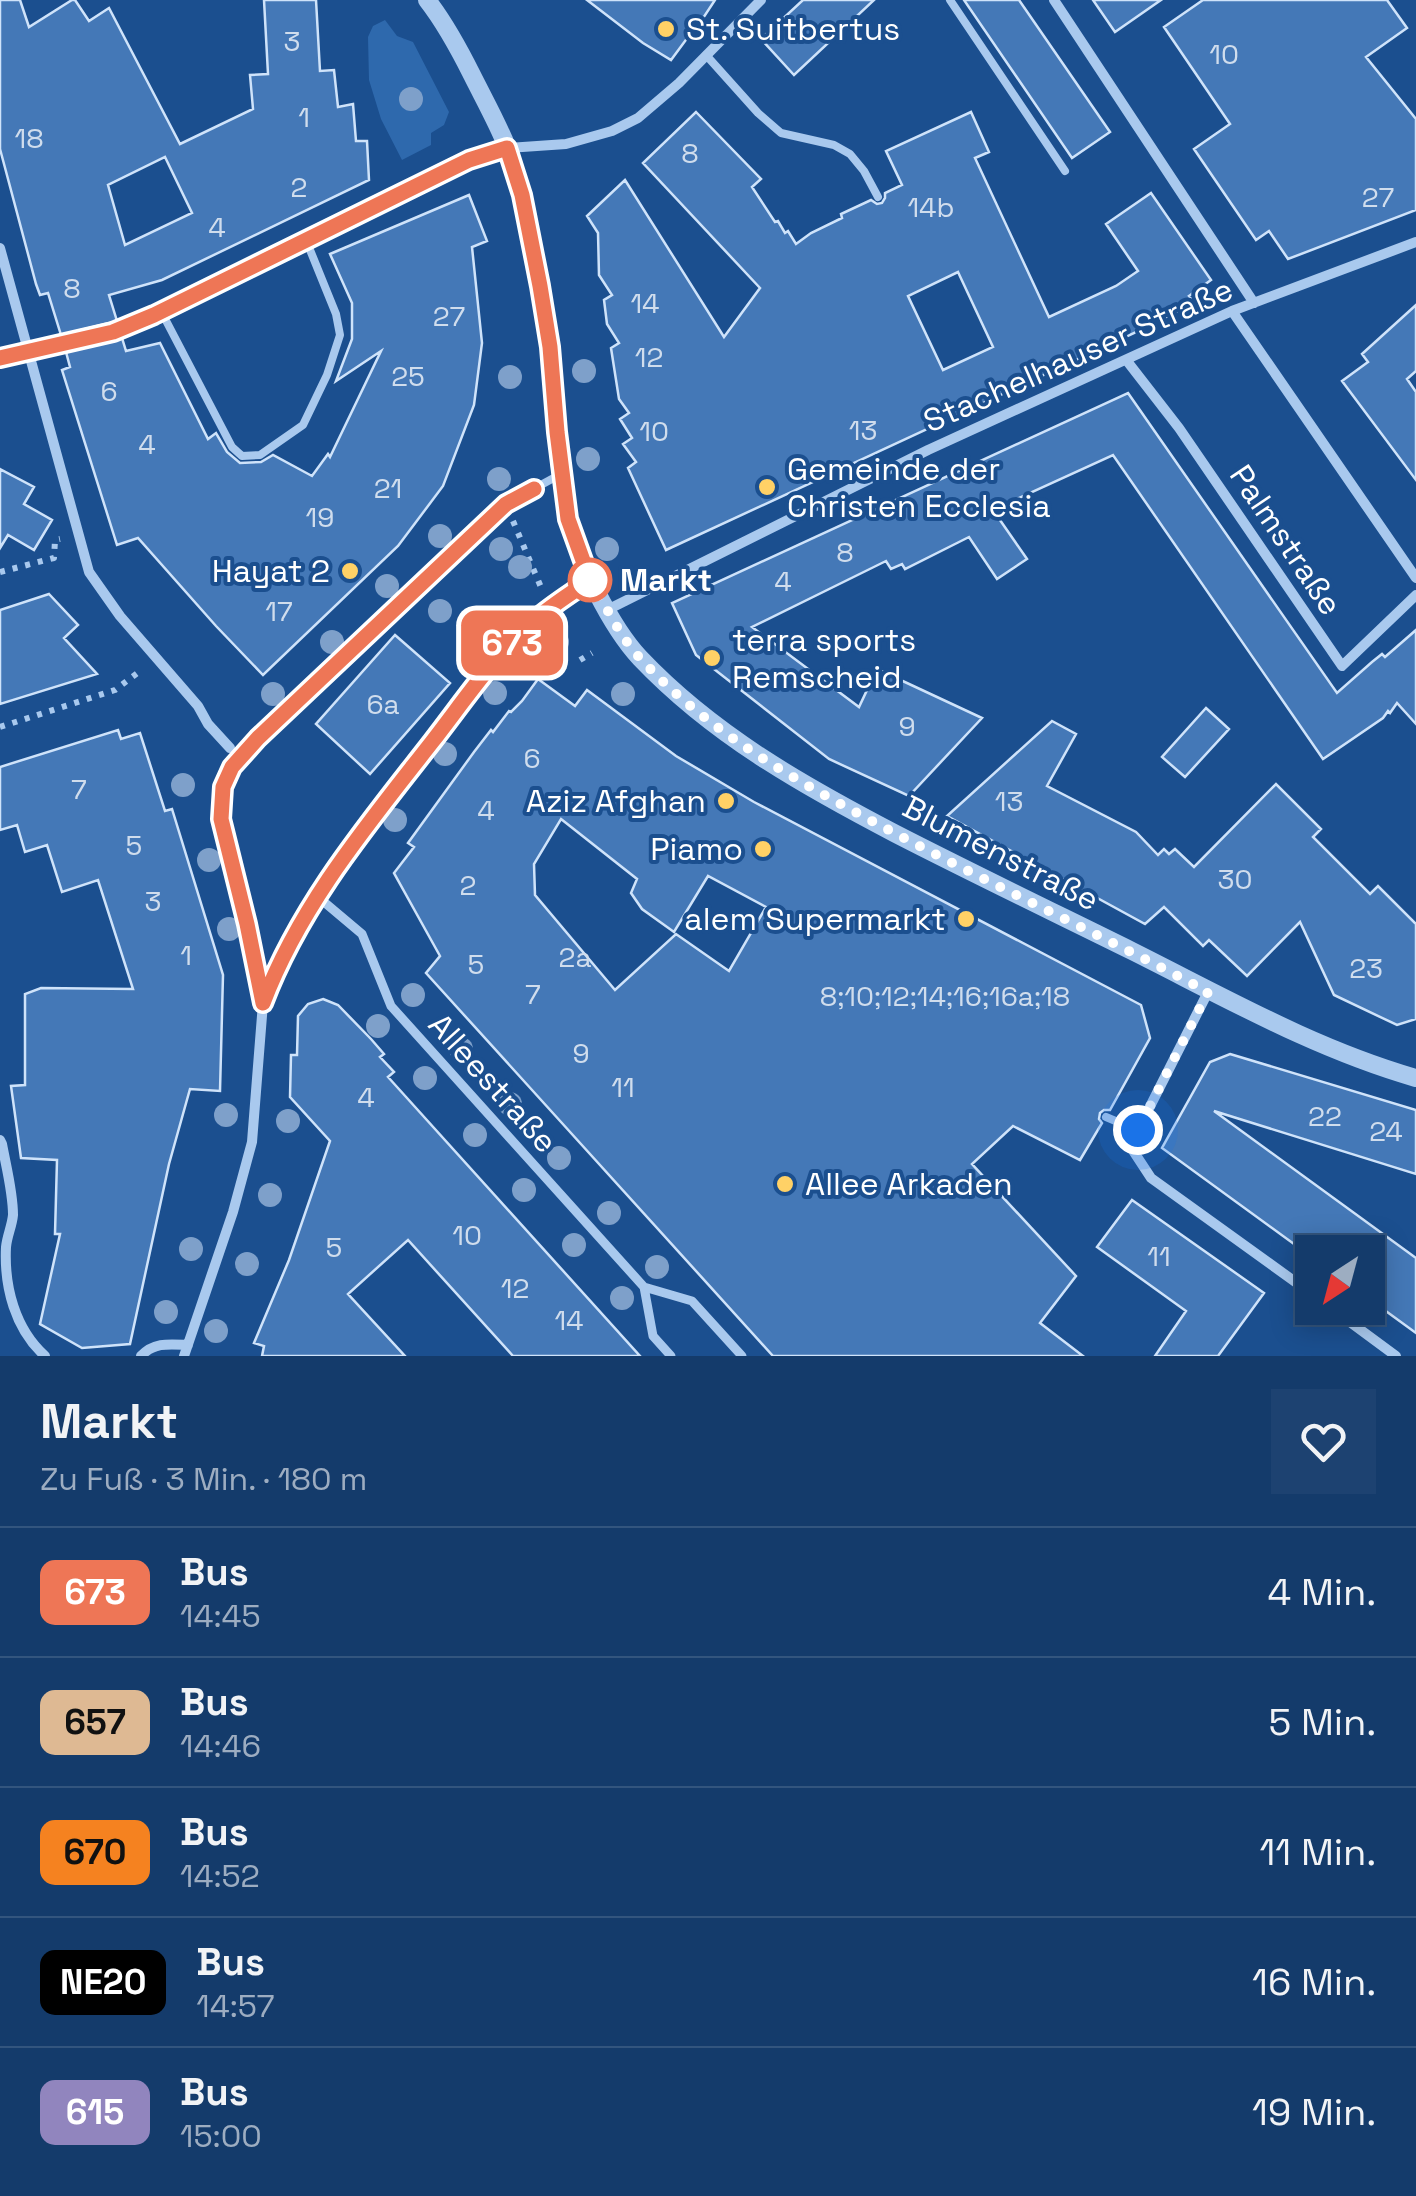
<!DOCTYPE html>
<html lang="de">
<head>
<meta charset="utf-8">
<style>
	body { margin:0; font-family:"Space Grotesk",sans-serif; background:#1d4271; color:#f1f3f6; height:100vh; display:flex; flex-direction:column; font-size:38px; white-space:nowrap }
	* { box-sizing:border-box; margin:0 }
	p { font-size:32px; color:#9dadc1 }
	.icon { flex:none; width:55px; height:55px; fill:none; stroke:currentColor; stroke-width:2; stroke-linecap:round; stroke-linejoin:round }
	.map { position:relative; height:1356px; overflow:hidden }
	.sheet { display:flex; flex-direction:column; background:#143b6b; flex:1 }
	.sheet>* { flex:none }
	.badge { padding:0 20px; border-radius:15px; font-size:35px; line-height:65px }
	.needle { width:65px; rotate:216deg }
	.buttons { position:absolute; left:1295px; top:1235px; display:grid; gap:20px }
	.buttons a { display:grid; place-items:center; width:90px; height:90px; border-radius:0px; background:#143b6b; box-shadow:0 5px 25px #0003,0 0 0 2px #33557e; font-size:50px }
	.you { position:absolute; width:50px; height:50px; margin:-25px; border:8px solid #fff; border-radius:50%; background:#1a73e8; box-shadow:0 0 0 15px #1a73e833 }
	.map>.badge { position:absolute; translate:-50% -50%; box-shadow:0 0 0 5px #fff }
	.round { display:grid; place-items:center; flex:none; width:105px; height:105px; border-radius:0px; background:#1d4271 }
	.head { display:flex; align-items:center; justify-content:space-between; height:170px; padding:0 40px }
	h1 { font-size:48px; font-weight:700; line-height:75px }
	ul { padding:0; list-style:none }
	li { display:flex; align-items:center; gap:30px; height:130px; padding:0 40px; border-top:2px solid #33557e }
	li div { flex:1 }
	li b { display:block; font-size:38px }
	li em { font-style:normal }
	li .badge { min-width:110px; font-weight:700; text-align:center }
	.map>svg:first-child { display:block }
	.green { fill:#2e69ad }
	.building { fill:#4478b7; stroke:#cfe3fa; stroke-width:2.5; fill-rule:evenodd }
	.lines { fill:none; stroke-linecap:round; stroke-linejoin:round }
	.path { stroke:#a9c9ee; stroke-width:6; stroke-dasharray:5 8; stroke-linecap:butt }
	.service { stroke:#a9c9ee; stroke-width:8 }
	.pedestrian { stroke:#a9c9ee; stroke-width:9 }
	.minor { stroke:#a9c9ee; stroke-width:10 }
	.tertiary { stroke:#a9c9ee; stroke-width:18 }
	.tree { fill:#7ea0ca }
	.line-casing { stroke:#fff; stroke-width:22 }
	.line { stroke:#ee7656; stroke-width:15 }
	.walk { stroke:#fff; stroke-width:10; stroke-dasharray:0 18 }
	.poi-dot { fill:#ffd166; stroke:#1b4f8f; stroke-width:4 }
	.stop-dot { fill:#fff; stroke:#ee7656; stroke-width:5 }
	.labels { text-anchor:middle; stroke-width:8; stroke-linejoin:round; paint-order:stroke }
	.number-label { font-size:28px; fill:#d0dded }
	.poi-label { font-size:32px; fill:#fff; stroke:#1b4f8f; text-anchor:start }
	.street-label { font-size:32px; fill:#fff; stroke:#1b4f8f }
	.stop-label { font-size:32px; font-weight:bold; fill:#fff; stroke:#1b4f8f; text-anchor:start }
</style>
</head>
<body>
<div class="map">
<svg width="1416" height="1356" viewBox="0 0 1416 1356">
	<rect width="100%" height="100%" fill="#1b4f8f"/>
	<path class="green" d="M385 20 397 36 413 42 449 112 444 125 431 133V145L402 160 381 119 369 80 368 37 373 26Z"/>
	<path class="building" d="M0 0H20L29 27 72 0H75L89 21 109 8 180 144 253 109 250 75 268 74 264 0H316L320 71 334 70 338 107 353 104 356 141H367L369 180 162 280 109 295 117 321 61 335 48 293 40 295 36 284 0 149ZM165 157 192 213 125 245 108 185Z
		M587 0H715L690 38 688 37 671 60 643 43Z
		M803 0H874L794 75 761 39Z
		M964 0H1019L1110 132 1072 158Z
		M1093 0H1161L1115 32Z
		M1203 0H1387L1407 28 1366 57 1416 119V210L1288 259 1269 231 1256 240 1194 149 1230 124 1164 27Z
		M696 112 761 179 752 187 775 222 778 221 785 233 788 231 796 244 811 233 842 218 841 214 871 200 877 204 882 203 885 198V193L902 185 886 151 971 112 989 152 975 158 1049 317 1116 286 1138 271 1106 224 1151 193 1211 280 1189 296 1193 301 1175 313 1162 319 1160 316 1145 328 666 550 628 468 636 462 623 444 632 438 620 419 629 413 619 399 611 348 619 343 607 324 604 300 612 295 599 275 598 233 587 216 625 180 724 337 760 288 643 163ZM958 272 993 347 943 370 908 296Z
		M469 195 487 241 472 247 482 343 474 405 443 486 398 546 263 675 216 626 138 538 117 545 62 370 70 367 66 352 122 338 126 351 160 343 208 439 216 433 227 452 240 463 261 462 273 455 312 476 328 454 330 457 381 351 336 381 352 339V303L330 254Z
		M1416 305V371L1407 379 1416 392V480L1342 381 1368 362 1362 354Z
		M1128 393 1337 693 1372 662 1382 654 1385 657 1416 630V724L1397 703 1390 713 1388 711 1383 718 1323 759 1113 455 993 510 1027 559 997 579 969 537 905 569 902 564 891 569 886 561 752 627 859 707 877 669 982 718 909 796 829 759 696 655 672 603Z
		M0 469 34 487 24 504 52 520 34 550 8 535 0 548Z
		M49 594 78 625 64 638 97 674 0 704V610Z
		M395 635 450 683 370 774 316 724Z
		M538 679 575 706 587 690 676 756 754 802 1141 1005 1150 1038 1110 1110H1104L1100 1113 1099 1119 1102 1123 1080 1160 1013 1126 972 1164 1076 1276 1040 1323 1083 1356H773L426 973 440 956 394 873 414 847 408 843 474 752 491 730 493 732 509 711 511 712 522 701ZM561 819 637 879 631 893 642 909 674 932 708 876 766 907 729 971 676 934 615 990 535 895 534 864Z
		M1206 708 1229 729 1185 777 1162 757Z
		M1052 721 1076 734 1047 786 1136 832 1158 855 1164 849 1169 854 1175 849 1194 867 1276 784 1321 829 1313 837 1370 894 1378 886 1416 924V1019L1397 1025 1334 995 1300 922 1247 976 1209 940 1203 946 1164 907 1145 924 947 816Z
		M118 730 121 739 140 733 165 811 172 809 223 975 220 1091 190 1089 169 1164 130 1344 82 1348 40 1324 60 1234H55L57 1160 21 1158 11 1086 25 1085V994L41 988 133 989 98 880 62 892 47 845 25 852 17 825 0 830V767Z
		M323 999 338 1005 371 1039 384 1054 380 1057 394 1072 388 1077 640 1356H513L408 1240 348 1294 405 1356H262L264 1346 254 1343 289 1260 330 1141 290 1097 291 1055H297L298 1016 308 1004Z
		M1230 1054 1416 1110V1174L1214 1111 1416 1258V1333L1368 1298V1252H1305L1162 1148 1210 1062Z
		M1132 1200 1264 1293 1218 1356H1155L1186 1311 1097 1247Z"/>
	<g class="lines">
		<path class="path" d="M513 521 543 592
			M0 572 54 558 55 540 60 539
			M580 660 592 653
			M0 727 115 690 140 671"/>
		<path class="service" d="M950 0 1065 171
			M706 55 758 113 781 133 834 145 850 154 864 171 878 197
			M161 311 232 447 242 456 260 455 303 425 327 375 340 335 336 314 306 240
			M264 999C292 926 339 864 385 803 427 747 470 692 515 639L534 621 590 580
			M263 1003 247 924 221 819 223 787 232 767 257 737 506 504 561 474
			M1106 1117 1137 1130"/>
		<path class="pedestrian" d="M324 902 362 934 391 1006 644 1287 692 1301 742 1356
			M644 1287 653 1336 671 1356"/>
		<path class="minor" d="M1054 0 1254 303
			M0 248 89 572 120 616 198 706 208 724 230 748
			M1232 311 1416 578
			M0 358 113 332 153 315 469 160 507 148 566 144 612 131 638 118 679 83 761 0
			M1127 361 1179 428 1342 666 1416 595
			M607 610 928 450 1232 311 1416 242
			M1208 992 1130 1146 1151 1178 1312 1294
			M0 1140 2 1144C6 1166 13 1192 13 1215 12 1226 7 1236 6 1247 4 1287 15 1329 45 1356
			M1331 1308 1396 1356
			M141 1356C154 1342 169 1344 188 1345
			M184 1356 233 1212 252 1142 263 1003"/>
		<path class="tertiary" d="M427 0C445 23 459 49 472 75 484 99 497 122 507 147 519 180 525 214 532 248 539 282 546 316 550 350 556 406 556 463 568 517 577 559 611 627 640 658 713 735 804 786 896 834 974 874 1053 912 1132 951 1226 998 1315 1049 1416 1078"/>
	</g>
	<g class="tree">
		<circle cx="411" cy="99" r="12"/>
		<circle cx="584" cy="371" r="12"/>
		<circle cx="510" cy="377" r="12"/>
		<circle cx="588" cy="459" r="12"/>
		<circle cx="499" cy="479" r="12"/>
		<circle cx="440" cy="536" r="12"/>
		<circle cx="501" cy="549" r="12"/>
		<circle cx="607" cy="549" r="12"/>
		<circle cx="520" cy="567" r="12"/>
		<circle cx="387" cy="586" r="12"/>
		<circle cx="440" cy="611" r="12"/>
		<circle cx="471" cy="640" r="12"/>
		<circle cx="332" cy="642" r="12"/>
		<circle cx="557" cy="642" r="12"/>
		<circle cx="495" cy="693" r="12"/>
		<circle cx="273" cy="694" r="12"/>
		<circle cx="623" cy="694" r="12"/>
		<circle cx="445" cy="754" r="12"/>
		<circle cx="183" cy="785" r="12"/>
		<circle cx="395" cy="820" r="12"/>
		<circle cx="209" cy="860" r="12"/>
		<circle cx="229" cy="929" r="12"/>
		<circle cx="413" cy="995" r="12"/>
		<circle cx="378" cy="1026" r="12"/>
		<circle cx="461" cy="1049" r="12"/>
		<circle cx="425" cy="1078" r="12"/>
		<circle cx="510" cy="1104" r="12"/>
		<circle cx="226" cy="1115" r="12"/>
		<circle cx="288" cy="1121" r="12"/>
		<circle cx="475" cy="1135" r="12"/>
		<circle cx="559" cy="1158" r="12"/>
		<circle cx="524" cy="1190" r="12"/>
		<circle cx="270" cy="1195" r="12"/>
		<circle cx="609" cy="1213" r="12"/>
		<circle cx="574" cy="1245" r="12"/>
		<circle cx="191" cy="1249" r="12"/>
		<circle cx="247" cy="1264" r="12"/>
		<circle cx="657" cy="1267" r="12"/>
		<circle cx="622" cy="1298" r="12"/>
		<circle cx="166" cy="1312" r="12"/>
		<circle cx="216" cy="1331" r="12"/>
	</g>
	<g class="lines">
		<defs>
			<path id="line" d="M0 358 113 332 154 315 469 160 507 148 522 195 540 286 550 347 557 432 568 519 590 580C572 593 552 605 535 620 495 654 464 701 432 742 368 824 300 905 263 1003L247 924 221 819 223 787 232 767 258 738 506 504 534 489"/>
		</defs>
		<use href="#line" class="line-casing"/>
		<use href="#line" class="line"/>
		<path class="walk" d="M590 580C606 605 618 634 639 657 712 737 808 787 902 837 1003 890 1107 938 1208 992L1138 1130"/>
	</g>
	<g class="poi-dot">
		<circle cx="666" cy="29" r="10"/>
		<circle cx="767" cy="487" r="10"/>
		<circle cx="350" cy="571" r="10"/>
		<circle cx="712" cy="658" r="10"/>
		<circle cx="726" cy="801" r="10"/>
		<circle cx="763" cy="849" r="10"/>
		<circle cx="966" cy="919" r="10"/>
		<circle cx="785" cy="1184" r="10"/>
	</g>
	<circle class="stop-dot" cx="590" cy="580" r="20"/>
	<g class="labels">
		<g class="number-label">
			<text x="292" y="51">3</text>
			<text x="1224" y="64">10</text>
			<text x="304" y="127">1</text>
			<text x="29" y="148">18</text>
			<text x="690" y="163">8</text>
			<text x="299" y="197">2</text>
			<text x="1378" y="207">27</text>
			<text x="931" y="217">14b</text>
			<text x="217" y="237">4</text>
			<text x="72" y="298">8</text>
			<text x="645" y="313">14</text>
			<text x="449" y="326">27</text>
			<text x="649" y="367">12</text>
			<text x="408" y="386">25</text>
			<text x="109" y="401">6</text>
			<text x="863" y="440">13</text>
			<text x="654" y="441">10</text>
			<text x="147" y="454">4</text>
			<text x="388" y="498">21</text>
			<text x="320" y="527">19</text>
			<text x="845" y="562">8</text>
			<text x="783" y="591">4</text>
			<text x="279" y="621">17</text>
			<text x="383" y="714">6a</text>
			<text x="907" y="736">9</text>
			<text x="532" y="768">6</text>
			<text x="79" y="799">7</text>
			<text x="1009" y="811">13</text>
			<text x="486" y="820">4</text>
			<text x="134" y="855">5</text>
			<text x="1235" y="889">30</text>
			<text x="468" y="895">2</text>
			<text x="153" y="911">3</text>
			<text x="186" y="965">1</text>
			<text x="575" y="967">2a</text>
			<text x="476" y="974">5</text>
			<text x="1366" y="978">23</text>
			<text x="533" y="1004">7</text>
			<text x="945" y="1006">8;10;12;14;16;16a;18</text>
			<text x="581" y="1063">9</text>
			<text x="623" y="1097">11</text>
			<text x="366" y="1107">4</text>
			<text x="1325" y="1126">22</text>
			<text x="1386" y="1141">24</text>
			<text x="467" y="1245">10</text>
			<text x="334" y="1257">5</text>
			<text x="1159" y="1266">11</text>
			<text x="515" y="1298">12</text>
			<text x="569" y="1330">14</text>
		</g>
		<g class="poi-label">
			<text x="686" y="40">St. Suitbertus</text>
			<text x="787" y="480">Gemeinde der<tspan x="787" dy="37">Christen Ecclesia</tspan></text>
			<text x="330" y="582" text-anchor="end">Hayat 2</text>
			<text x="732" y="651">terra sports<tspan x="732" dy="37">Remscheid</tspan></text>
			<text x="706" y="812" text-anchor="end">Aziz Afghan</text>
			<text x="743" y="860" text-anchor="end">Piamo</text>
			<text x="946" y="930" text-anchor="end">alem Supermarkt</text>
			<text x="805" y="1195">Allee Arkaden</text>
		</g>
		<g class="street-label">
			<text transform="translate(1078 355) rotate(-24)" y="11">Stachelhauser Straße</text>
			<text transform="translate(1286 540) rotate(56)" y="11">Palmstraße</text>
			<text transform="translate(1001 853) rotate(27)" y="11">Blumenstraße</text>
			<text transform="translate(493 1083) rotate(48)" y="11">Alleestraße</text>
		</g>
		<g class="stop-label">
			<text x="620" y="591">Markt</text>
		</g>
	</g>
</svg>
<div class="buttons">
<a><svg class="needle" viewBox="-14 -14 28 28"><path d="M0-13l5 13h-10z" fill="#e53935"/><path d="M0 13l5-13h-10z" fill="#9dadc1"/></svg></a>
</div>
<div class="you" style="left:1138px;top:1130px"></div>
<b class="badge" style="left:512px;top:643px;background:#ee7656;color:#fff">673</b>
</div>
<section class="sheet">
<div class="head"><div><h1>Markt</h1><p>Zu Fuß · 3 Min. · 180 m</p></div><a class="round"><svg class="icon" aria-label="heart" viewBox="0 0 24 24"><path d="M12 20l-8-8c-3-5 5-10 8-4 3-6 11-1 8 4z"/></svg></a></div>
<ul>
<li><span class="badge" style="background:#ee7656;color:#fff">673</span><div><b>Bus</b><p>14:45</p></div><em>4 Min.</em></li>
<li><span class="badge" style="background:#deb993;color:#111">657</span><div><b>Bus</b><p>14:46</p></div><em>5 Min.</em></li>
<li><span class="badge" style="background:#f58220;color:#111">670</span><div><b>Bus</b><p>14:52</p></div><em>11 Min.</em></li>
<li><span class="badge" style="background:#000;color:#fff">NE20</span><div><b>Bus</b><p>14:57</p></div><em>16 Min.</em></li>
<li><span class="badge" style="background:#9185be;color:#fff">615</span><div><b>Bus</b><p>15:00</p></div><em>19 Min.</em></li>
</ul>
</section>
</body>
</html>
